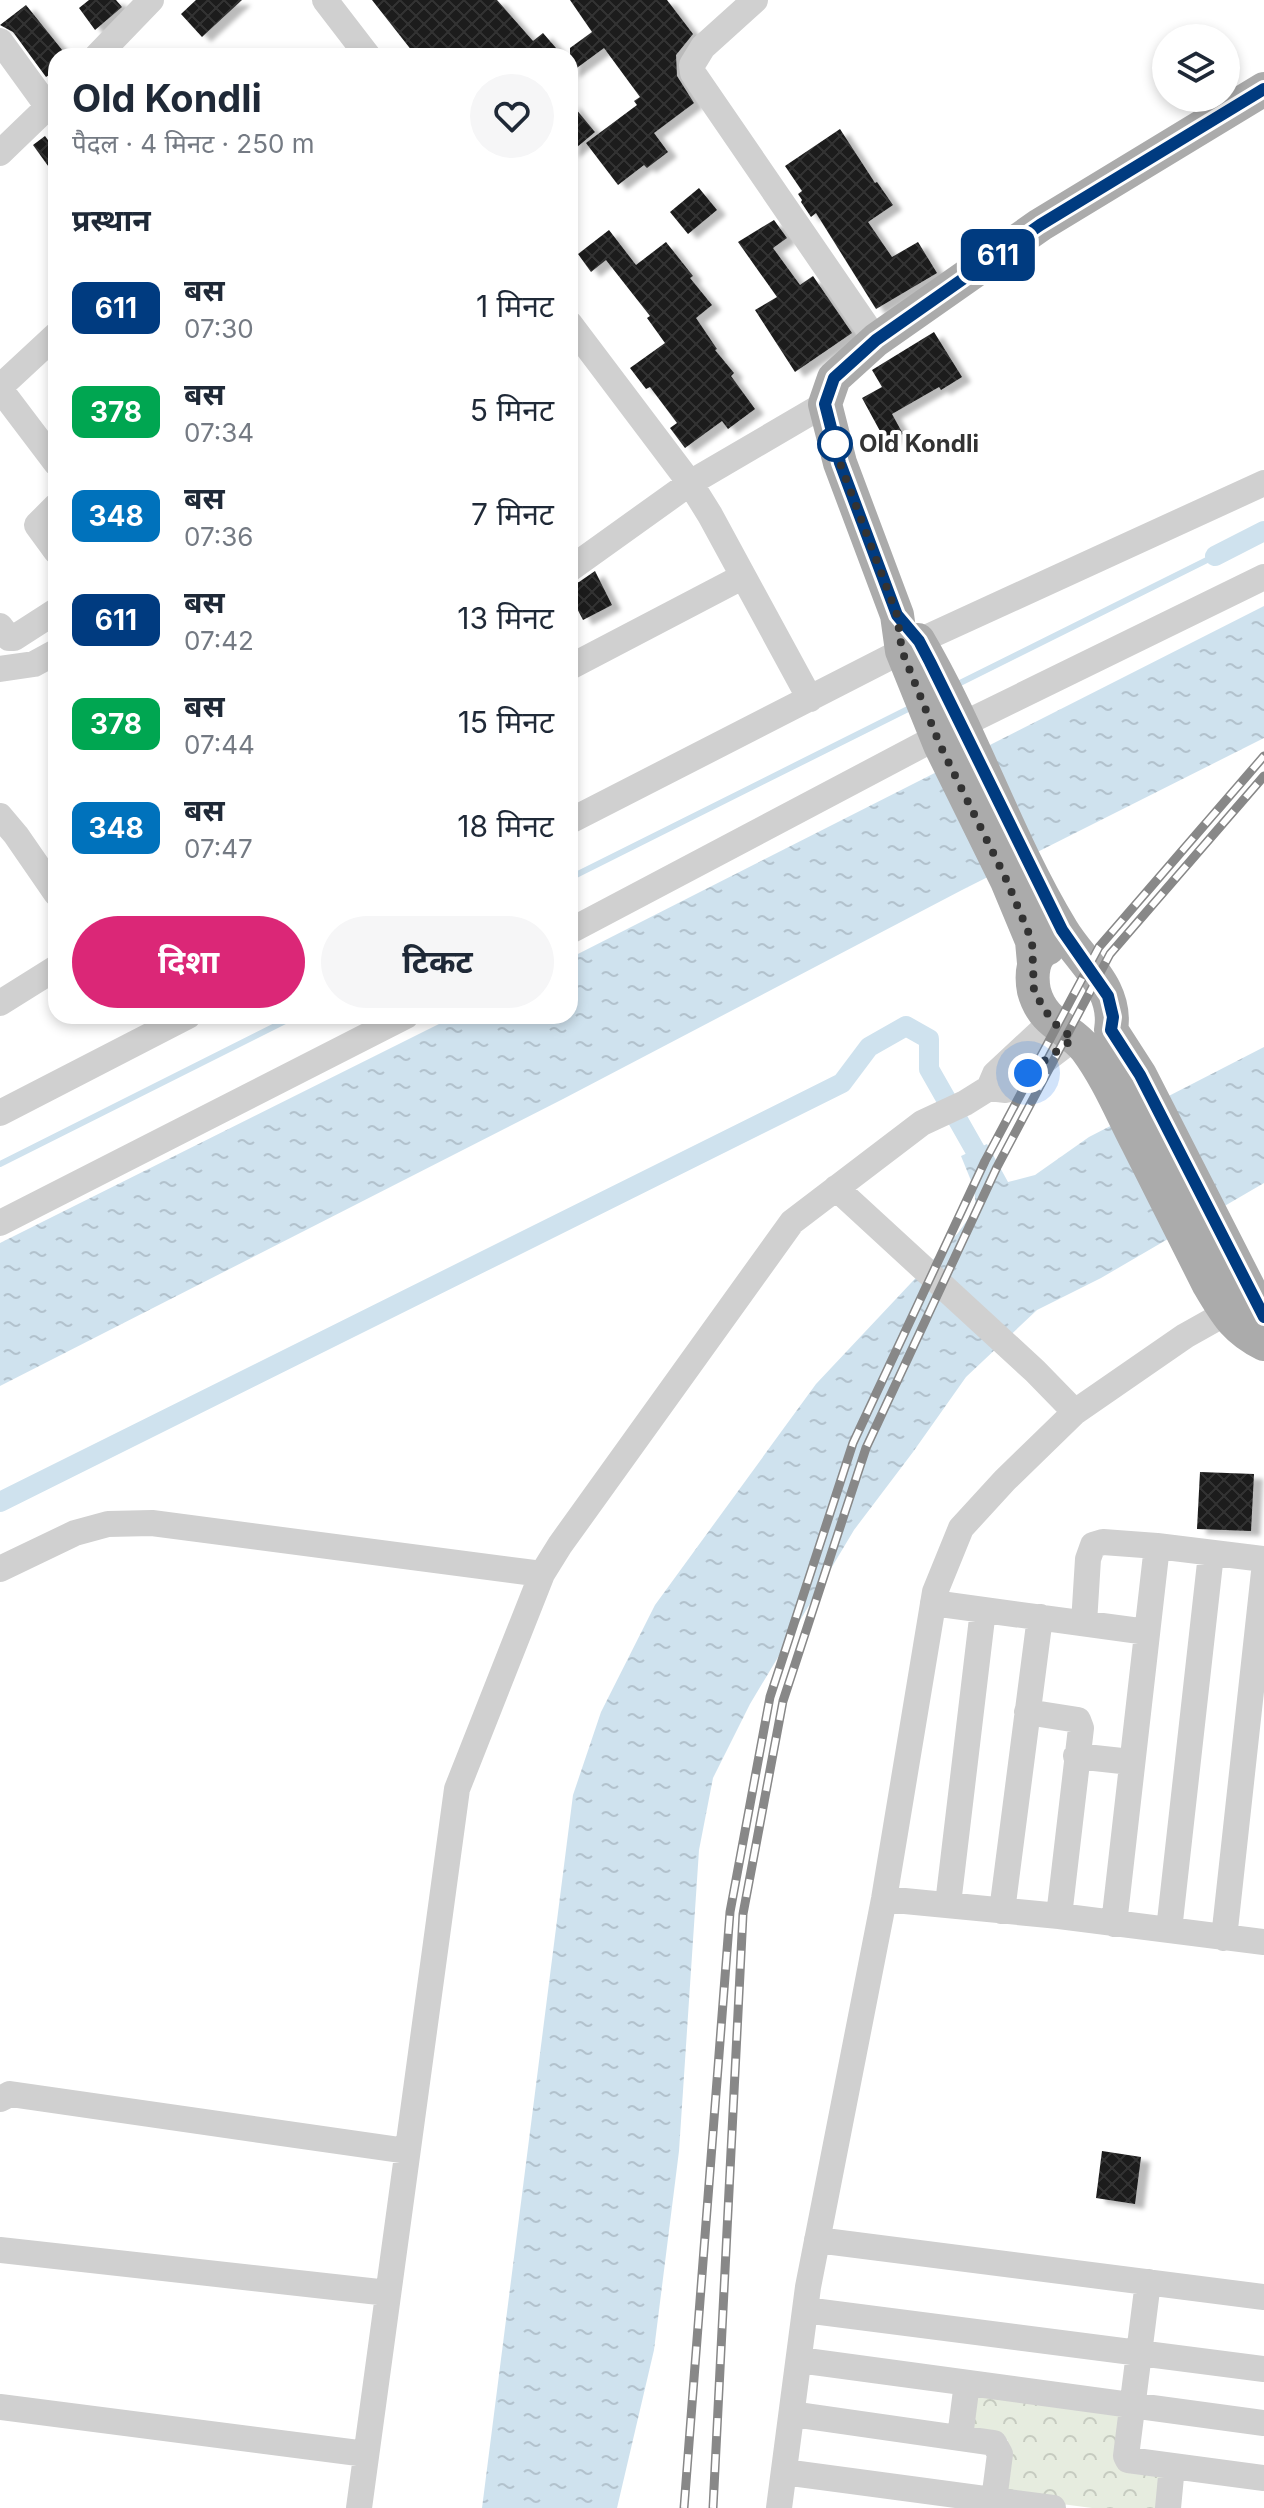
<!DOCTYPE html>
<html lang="hi">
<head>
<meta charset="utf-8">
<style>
	body { margin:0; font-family:Inter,"Noto Sans Devanagari",sans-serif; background:#f6f6f7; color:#1f2937; height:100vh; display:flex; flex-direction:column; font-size:30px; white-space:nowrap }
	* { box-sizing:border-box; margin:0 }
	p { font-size:26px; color:#747a83 }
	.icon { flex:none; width:44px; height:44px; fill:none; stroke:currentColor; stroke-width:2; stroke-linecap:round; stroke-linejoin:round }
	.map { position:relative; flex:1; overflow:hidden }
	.sheet { position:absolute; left:48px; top:48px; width:530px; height:976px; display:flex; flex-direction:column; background:#fff; border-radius:24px; box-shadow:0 4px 12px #0003 }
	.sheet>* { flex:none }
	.badge { padding:0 16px; border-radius:12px; font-size:28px; line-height:52px }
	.fabs { position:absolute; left:1152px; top:24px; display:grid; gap:16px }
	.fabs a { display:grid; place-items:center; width:88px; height:88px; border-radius:50%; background:#fff; box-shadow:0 4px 12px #0003; font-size:40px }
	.you { position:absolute; width:40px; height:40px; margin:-20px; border:6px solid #fff; border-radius:50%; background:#1a73e8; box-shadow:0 0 0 12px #1a73e833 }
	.map>.badge { position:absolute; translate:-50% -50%; box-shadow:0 0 0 4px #fff }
	h2 { padding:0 24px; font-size:30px; line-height:72px }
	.round { display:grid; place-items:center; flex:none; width:84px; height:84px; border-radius:42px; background:#f6f6f7 }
	.overview { display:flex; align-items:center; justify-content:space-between; height:136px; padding:0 24px }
	h1 { font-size:38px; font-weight:700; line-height:60px }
	.action { display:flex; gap:16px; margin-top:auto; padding:16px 24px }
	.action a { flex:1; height:92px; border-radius:48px; background:#db2777; color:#fff; font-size:32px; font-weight:700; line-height:92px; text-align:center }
	.action a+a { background:#f6f6f7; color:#1f2937 }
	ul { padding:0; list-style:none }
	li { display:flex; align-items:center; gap:24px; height:104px; padding:0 24px }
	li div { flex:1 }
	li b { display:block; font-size:30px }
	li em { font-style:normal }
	li .badge { min-width:88px; font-weight:700; text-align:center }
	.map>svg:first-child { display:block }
	.forest { fill:url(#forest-crowns) }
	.water { fill:url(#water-ripples) }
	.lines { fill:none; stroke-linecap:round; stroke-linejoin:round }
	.stream { stroke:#cfe2ee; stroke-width:6 }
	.canal { stroke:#cfe2ee; stroke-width:20 }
	.building { fill:url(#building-cross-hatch); filter:url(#shadow) }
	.minor { stroke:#d0d0d0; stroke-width:26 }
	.major { stroke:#ababab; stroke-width:34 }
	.rail-casing { stroke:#888; stroke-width:9 }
	.rail { stroke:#fff; stroke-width:6; stroke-dasharray:18; stroke-linecap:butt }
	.line-casing { stroke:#fff; stroke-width:18 }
	.line { stroke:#003b80; stroke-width:12 }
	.walk { stroke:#333; stroke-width:8; stroke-dasharray:0 14.4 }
	.stop-dot { fill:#fff; stroke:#003b80; stroke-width:4 }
	.labels { text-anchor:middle; stroke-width:8; stroke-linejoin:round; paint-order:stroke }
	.stop-label { font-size:24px; font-weight:bold; fill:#333; stroke:#fff; text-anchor:start }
</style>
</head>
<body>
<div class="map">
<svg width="1264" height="2508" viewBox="0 0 1264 2508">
	<defs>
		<pattern id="forest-crowns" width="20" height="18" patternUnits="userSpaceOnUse" patternTransform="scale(2)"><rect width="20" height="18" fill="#e6ecdf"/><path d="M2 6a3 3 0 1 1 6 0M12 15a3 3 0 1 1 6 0" fill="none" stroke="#c6cbc0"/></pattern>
		<pattern id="water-ripples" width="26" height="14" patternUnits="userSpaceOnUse" patternTransform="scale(2)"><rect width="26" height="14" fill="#cfe2ee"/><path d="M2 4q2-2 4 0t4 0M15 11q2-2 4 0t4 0" fill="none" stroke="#b2c2cd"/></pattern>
		<pattern id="building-cross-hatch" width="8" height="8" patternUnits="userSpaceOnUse" patternTransform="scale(2)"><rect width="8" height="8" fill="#1a1a1a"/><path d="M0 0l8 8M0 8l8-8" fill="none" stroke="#333"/></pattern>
		<filter id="shadow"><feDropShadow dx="9" dy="5" stdDeviation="2" flood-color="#0004"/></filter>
	</defs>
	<rect width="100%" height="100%" fill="#fff"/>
	<path class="forest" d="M970 2389 1128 2410 1121 2463 1167 2469 1162 2508H1092L1001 2496 1008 2440 965 2434Z"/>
	<path class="water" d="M1264 606V738L962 890 563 1099 0 1386V1243L455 1016H570V958Z
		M1264 1047V1183L1101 1278 1037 1310 966 1377 913 1452 854 1530 750 1704 713 1778 699 1850 679 2151 654 2350 617 2508H482L573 1795 601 1712 655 1605 816 1384 958 1233 976 1208 974 1188 961 1156 987 1144 1008 1182 1035 1175 1089 1137Z"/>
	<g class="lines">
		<path class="stream" d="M956 685 1215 556
			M570 878 914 706
			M0 1164 295 1016"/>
		<path class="canal" d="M1215 556 1264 531
			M0 1502 842 1083 869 1047 906 1026 929 1039V1069L975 1150"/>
	</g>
	<path class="building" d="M89 0H116L122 7 95 30 79 8Z
		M196 0H242L202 37 181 14Z
		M372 0H497L533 41 543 33 556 48 546 56H416Z
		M570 0H667L693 34 676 55 677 76 694 103 654 133 668 152 647 168 644 165 618 185 586 143 637 105 634 101 640 97 604 48 570 73V48L592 32Z
		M26 5 67 56H56V70L46 77 13 32 0 25Z
		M570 102 595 132 570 153Z
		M840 129 875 183 877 182 893 205 868 222 892 257 918 242 937 273 876 309 816 213 811 217 801 202 802 200 798 194 802 191 785 166Z
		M45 136 56 151V177L33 145Z
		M699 188 717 210 688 234 670 212Z
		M774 220 787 238 773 248 800 285 813 276 852 333 795 372 755 310 777 297 738 242Z
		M609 230 636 265 666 242 693 276 690 278 712 305 696 318 717 349 715 350 734 373 731 376 755 409 728 429 722 421 685 448 670 428 677 423 650 387 646 389 630 368 665 343 647 318 650 316 606 260 591 272 578 254Z
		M934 332 962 377 941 390 939 387 892 414 903 434 886 442 862 398 882 387 872 370Z
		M595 571 612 605 583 620 570 595V585L579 582Z
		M1200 1472 1254 1474 1251 1531 1197 1529Z
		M1102 2151 1141 2157 1135 2204 1096 2198Z"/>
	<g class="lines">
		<path class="minor" d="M325 0 368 56
			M755 0 703 47 692 65 693 73 876 340
			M0 41 48 107
			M97 56 151 0
			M0 153 56 99
			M570 324 690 483 825 404
			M0 387 56 335
			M0 389 56 463
			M56 506 37 525 56 551
			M570 569 690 483 710 515 810 699
			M0 626 9 638H14L56 611
			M919 641 1264 483
			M570 667 742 577
			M0 669 34 664 56 652
			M0 816 16 835 56 893
			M570 821 902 651
			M570 931 937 737 1264 577
			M0 1003 56 968
			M989 1088 1006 1090 1073 1039
			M0 1113 188 1016
			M836 1188 1035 1371 1075 1412
			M0 1223 406 1016
			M0 1569 75 1533 108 1524 152 1523 542 1574
			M933 1603 1147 1632
			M1084 1623 1088 1559 1093 1545 1103 1542 1157 1546 1264 1559
			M1027 1712 1078 1720 1081 1728 1059 1916
			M1076 1756 1131 1762
			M884 1899 1059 1916 1264 1942
			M948 1904 983 1610
			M1002 1911 1040 1617
			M1114 1924 1157 1546
			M1169 1930 1211 1554
			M1224 1938 1264 1572
			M0 2099 10 2094 407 2151
			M817 2240 1264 2297
			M0 2250 388 2293
			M1148 2282 1126 2456 1128 2460 1264 2478
			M805 2310 1264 2369
			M799 2360 1264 2423
			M0 2407 366 2454
			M792 2414 994 2443 1000 2454 993 2508
			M960 2437 967 2383
			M784 2472 1053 2508
			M359 2508 457 1789 542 1574 560 1545 792 1222 922 1123 965 1103 989 1088 995 1074 1052 1021
			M779 2508 808 2287 884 1899 935 1592 961 1528 1005 1480 1075 1412 1185 1336 1226 1313
			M1168 2508 1172 2466"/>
		<path class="major" d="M918 640C973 733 1006 838 1062 930 1082 963 1118 988 1111 1030L1140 1075 1264 1318
			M1048 948C1032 954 1031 976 1034 991 1043 1025 1070 1028 1086 1049 1107 1077 1121 1111 1137 1142 1161 1190 1185 1238 1209 1285 1226 1313 1234 1329 1264 1344
			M1034 963 1032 941 1007 881 940 745 902 651 897 615 840 463 825 404 834 378 876 340 1040 225 1264 89"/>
		<defs>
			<path id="rail" d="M684 2508 730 1912 770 1697 853 1443 985 1161 1099 947 1264 756
				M713 2508 743 1914 783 1701 866 1448 997 1167 1110 954 1264 776"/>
		</defs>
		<use href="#rail" class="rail-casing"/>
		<use href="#rail" class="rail"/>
	</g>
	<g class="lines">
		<defs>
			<path id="line" d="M1264 89 1040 225 876 340 834 378 825 404 840 463 897 615 919 641 930 662 1062 930 1108 996 1113 1017 1111 1030 1140 1075 1264 1317"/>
		</defs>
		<use href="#line" class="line-casing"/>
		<use href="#line" class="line"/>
		<path class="walk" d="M835 444 832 434 840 463 897 615 902 651 919 693 940 745 1007 881 1032 941 1034 992 1052 1021 1073 1039 1028 1073"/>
	</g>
	<circle class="stop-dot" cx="835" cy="444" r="16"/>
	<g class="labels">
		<g class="stop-label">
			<text x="859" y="452">Old Kondli</text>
		</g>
	</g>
</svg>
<div class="fabs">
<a><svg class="icon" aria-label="layers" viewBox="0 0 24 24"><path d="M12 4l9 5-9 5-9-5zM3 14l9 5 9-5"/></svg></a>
</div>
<div class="you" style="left:1028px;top:1073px"></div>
<b class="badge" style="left:998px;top:255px;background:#003b80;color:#fff">611</b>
<section class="sheet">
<div class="overview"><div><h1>Old Kondli</h1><p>पैदल · 4 मिनट · 250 m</p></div><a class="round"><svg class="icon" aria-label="heart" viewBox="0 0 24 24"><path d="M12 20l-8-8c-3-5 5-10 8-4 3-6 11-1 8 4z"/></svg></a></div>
<h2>प्रस्थान</h2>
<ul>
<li><span class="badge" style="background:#003b80;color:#fff">611</span><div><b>बस</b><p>07:30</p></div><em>1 मिनट</em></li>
<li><span class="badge" style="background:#00a651;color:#fff">378</span><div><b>बस</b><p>07:34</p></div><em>5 मिनट</em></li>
<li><span class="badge" style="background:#0072bc;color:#fff">348</span><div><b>बस</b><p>07:36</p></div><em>7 मिनट</em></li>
<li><span class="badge" style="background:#003b80;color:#fff">611</span><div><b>बस</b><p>07:42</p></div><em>13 मिनट</em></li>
<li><span class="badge" style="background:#00a651;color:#fff">378</span><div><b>बस</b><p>07:44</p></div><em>15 मिनट</em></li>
<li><span class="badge" style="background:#0072bc;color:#fff">348</span><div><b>बस</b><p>07:47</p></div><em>18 मिनट</em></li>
</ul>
<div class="action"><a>दिशा</a><a>टिकट</a></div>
</section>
</div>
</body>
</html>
